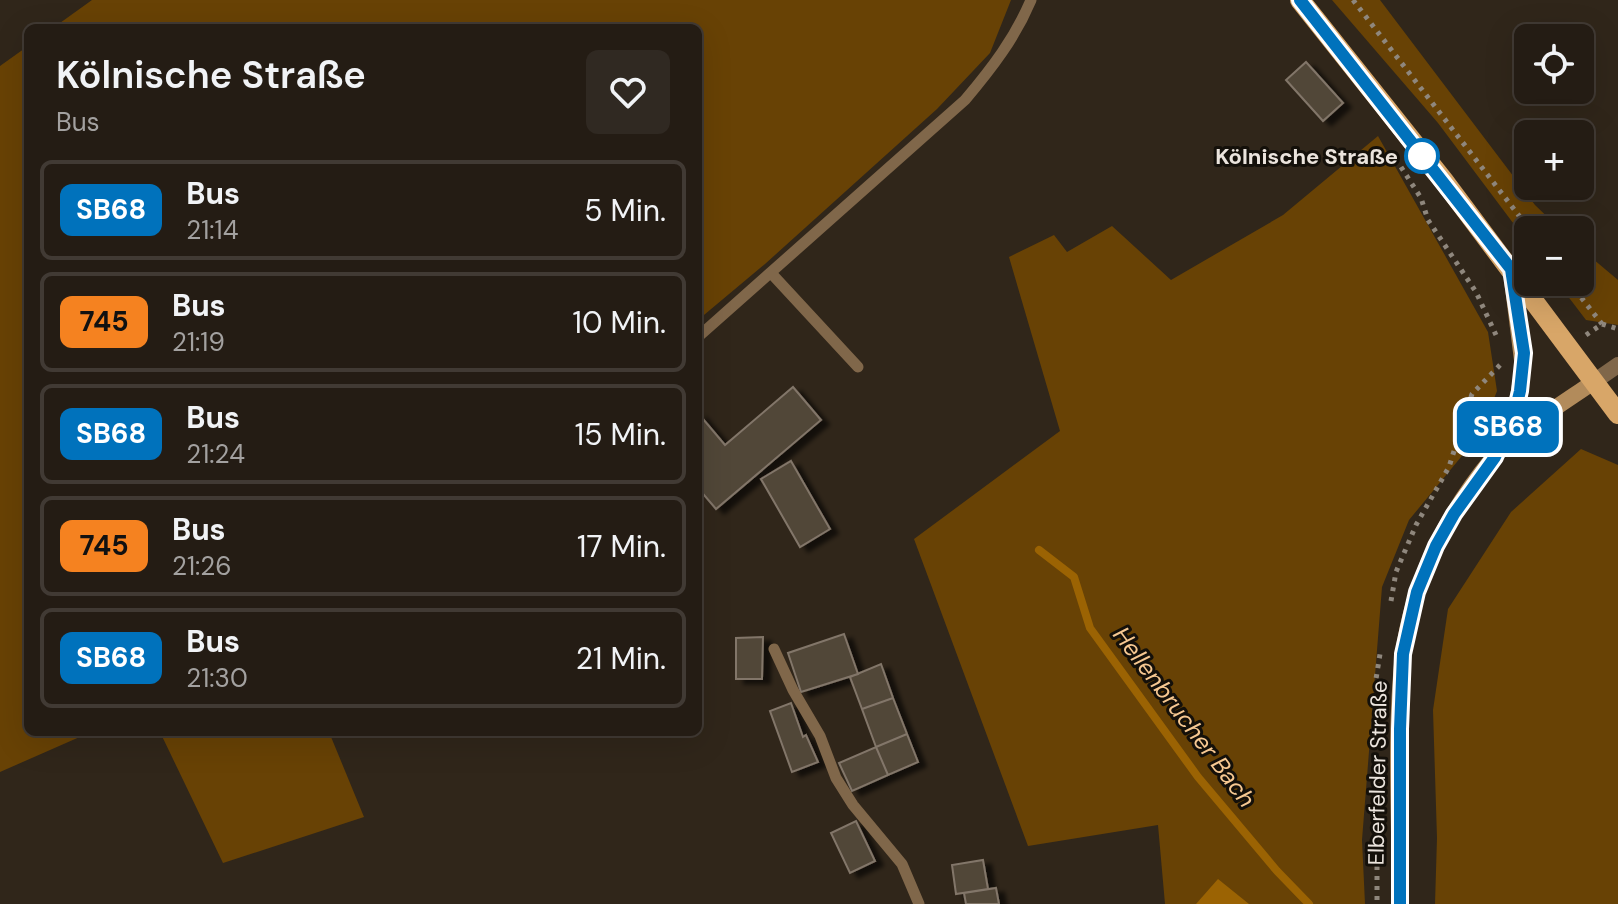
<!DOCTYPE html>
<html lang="de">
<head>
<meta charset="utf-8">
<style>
	body { margin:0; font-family:"DM Sans",sans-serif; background:#302922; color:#f1f3f6; height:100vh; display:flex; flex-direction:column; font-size:30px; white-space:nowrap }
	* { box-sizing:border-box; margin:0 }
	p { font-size:26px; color:#a3a1a0 }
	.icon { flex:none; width:44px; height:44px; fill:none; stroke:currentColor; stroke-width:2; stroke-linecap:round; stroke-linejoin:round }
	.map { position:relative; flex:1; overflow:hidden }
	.panel { position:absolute; left:24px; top:24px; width:678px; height:712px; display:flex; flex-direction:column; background:#241c14; border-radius:12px; box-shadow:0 8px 32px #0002,0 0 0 2px #413a34 }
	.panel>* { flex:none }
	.badge { padding:0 16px; border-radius:12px; font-size:28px; line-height:52px }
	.tools { position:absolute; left:1514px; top:24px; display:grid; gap:16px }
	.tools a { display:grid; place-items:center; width:80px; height:80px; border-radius:12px; background:#241c14; box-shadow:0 8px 32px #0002,0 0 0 2px #413a34; font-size:40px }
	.map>.badge { position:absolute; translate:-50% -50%; box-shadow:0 0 0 4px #fff }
	.round { display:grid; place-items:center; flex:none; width:84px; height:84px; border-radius:12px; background:#302922 }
	.overview { display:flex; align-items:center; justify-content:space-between; height:136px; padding:0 32px }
	h1 { font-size:38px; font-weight:600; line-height:60px }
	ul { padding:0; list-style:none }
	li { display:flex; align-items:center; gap:24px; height:100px; margin:0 16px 12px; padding:0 16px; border:4px solid #413a34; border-radius:12px }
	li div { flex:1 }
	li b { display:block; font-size:30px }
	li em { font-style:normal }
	li .badge { min-width:88px; font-weight:700; text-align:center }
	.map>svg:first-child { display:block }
	.green { fill:#684205 }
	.water { fill:#9b6303 }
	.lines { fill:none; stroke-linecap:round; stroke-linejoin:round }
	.stream { stroke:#9b6303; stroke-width:8 }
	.building { fill:#514639; stroke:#827669; stroke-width:2; filter:url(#shadow) }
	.path { stroke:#8f877d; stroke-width:5; stroke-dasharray:4 6; stroke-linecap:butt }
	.lane { stroke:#80674a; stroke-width:11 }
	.street { stroke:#80674a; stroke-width:16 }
	.secondary { stroke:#b28b5b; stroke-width:16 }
	.primary { stroke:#d8a668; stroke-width:20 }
	.line-casing { stroke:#fff; stroke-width:18 }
	.line { stroke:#0072bc; stroke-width:12 }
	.stop-dot { fill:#fff; stroke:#0072bc; stroke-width:4 }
	.labels { text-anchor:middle; stroke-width:6; stroke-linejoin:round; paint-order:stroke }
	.stop-label { font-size:22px; font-weight:bold; fill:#ebe4dd; stroke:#14100a; text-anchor:end }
	.street-label { font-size:22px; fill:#ebe4dd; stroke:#14100a }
	.water-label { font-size:24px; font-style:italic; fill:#f7c891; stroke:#14100a }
</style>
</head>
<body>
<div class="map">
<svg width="1618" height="904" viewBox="0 0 1618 904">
	<defs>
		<filter id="shadow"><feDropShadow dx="8" dy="4.5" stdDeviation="2" flood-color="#0009"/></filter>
	</defs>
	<rect width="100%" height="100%" fill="#30261a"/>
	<path class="green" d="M92 0H1011L990 53 937 109 765 264 698 320V28H53Z
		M1332 0H1380L1535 205 1561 230H1528V243L1438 123Z
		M28 46V732H91L0 772V66Z
		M1378 136 1488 332 1497 391 1480 434 1409 520 1382 587 1362 840 1365 904H1165L1158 825 1028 846 914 539 1060 431 1009 257 1054 235 1067 252 1112 226 1171 280 1283 215Z
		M1580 248 1618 280V325L1586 320 1557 282H1580Z
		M1581 449 1618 465V904H1435L1437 838 1433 710 1448 609 1511 512Z
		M160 732H329L364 817 223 863Z"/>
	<path class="water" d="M1218 879 1249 904H1196Z"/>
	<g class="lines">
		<path class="stream" d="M1039 550 1074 577 1090 628 1198 777 1277 871 1309 904"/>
	</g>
	<path class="building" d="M1306 62 1343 103 1323 121 1286 80Z
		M793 387 821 420 716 509 698 488V413L725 445Z
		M791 461 830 529 800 547 761 479Z
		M844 634 858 674 801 692 788 653Z
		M763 637 762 679H736V638Z
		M881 664 893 698 862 709 850 677Z
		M893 698 907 734 876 747 862 709Z
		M791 703 803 737 806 735 818 762 792 772 770 711Z
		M907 734 918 762 888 775 876 747Z
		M876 747 888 775 852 791 839 763Z
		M856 821 875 861 850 873 831 833Z
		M983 860 988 889 956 894 952 865Z
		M996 888 999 904H966L964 893Z"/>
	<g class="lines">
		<path class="path" d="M1353 0 1530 230
			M1401 167 1421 198 1428 220 1476 292 1496 335
			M1569 282 1602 324
			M1602 324 1618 329
			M1586 335 1602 324
			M1391 601 1396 572 1416 525 1449 467 1472 394 1502 363
			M1376 708V679L1380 654
			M1377 866V904"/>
		<path class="lane" d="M771 273 858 367
			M698 337 965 100C992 68 1015 38 1031 0
			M774 649 793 690 820 736 836 778 853 805 902 864 919 904"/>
		<path class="street" d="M1595 381 1618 365"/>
		<path class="secondary" d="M1497 452 1516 408 1523 368 1511 272
			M1400 904C1400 824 1394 733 1403 655 1412 583 1447 513 1493 458 1516 432 1565 402 1595 381"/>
		<path class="primary" d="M1300 0 1444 181 1618 414"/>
	</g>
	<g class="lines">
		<defs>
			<path id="line" d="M1300 0 1511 269 1524 353 1520 391 1516 408 1495 457 1454 514 1436 546 1417 592 1403 654 1400 729V904"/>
		</defs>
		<use href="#line" class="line-casing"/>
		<use href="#line" class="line"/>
	</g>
	<circle class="stop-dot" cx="1422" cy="156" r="16"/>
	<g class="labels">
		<g class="stop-label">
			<text x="1398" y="164">Kölnische Straße</text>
		</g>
		<g class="street-label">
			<text transform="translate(1377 773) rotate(-89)" y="8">Elberfelder Straße</text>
		</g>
		<g class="water-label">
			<text transform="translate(1184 717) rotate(53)" y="8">Hellenbrucher Bach</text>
		</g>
	</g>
</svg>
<div class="tools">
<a><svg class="icon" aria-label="locate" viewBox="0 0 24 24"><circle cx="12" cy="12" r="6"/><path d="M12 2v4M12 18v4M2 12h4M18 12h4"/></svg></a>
<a>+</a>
<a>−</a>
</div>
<b class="badge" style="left:1508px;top:427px;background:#0072bc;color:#fff">SB68</b>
<section class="panel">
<div class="overview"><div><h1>Kölnische Straße</h1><p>Bus</p></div><a class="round"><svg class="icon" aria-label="heart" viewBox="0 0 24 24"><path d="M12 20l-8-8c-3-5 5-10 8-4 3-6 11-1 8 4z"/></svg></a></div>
<ul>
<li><span class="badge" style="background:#0072bc;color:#fff">SB68</span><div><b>Bus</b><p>21:14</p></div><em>5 Min.</em></li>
<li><span class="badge" style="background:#f58220;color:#111">745</span><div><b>Bus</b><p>21:19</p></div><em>10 Min.</em></li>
<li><span class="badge" style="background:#0072bc;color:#fff">SB68</span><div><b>Bus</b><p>21:24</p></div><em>15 Min.</em></li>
<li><span class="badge" style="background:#f58220;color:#111">745</span><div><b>Bus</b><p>21:26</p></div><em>17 Min.</em></li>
<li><span class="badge" style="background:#0072bc;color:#fff">SB68</span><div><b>Bus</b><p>21:30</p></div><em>21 Min.</em></li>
</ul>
</section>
</div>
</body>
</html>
